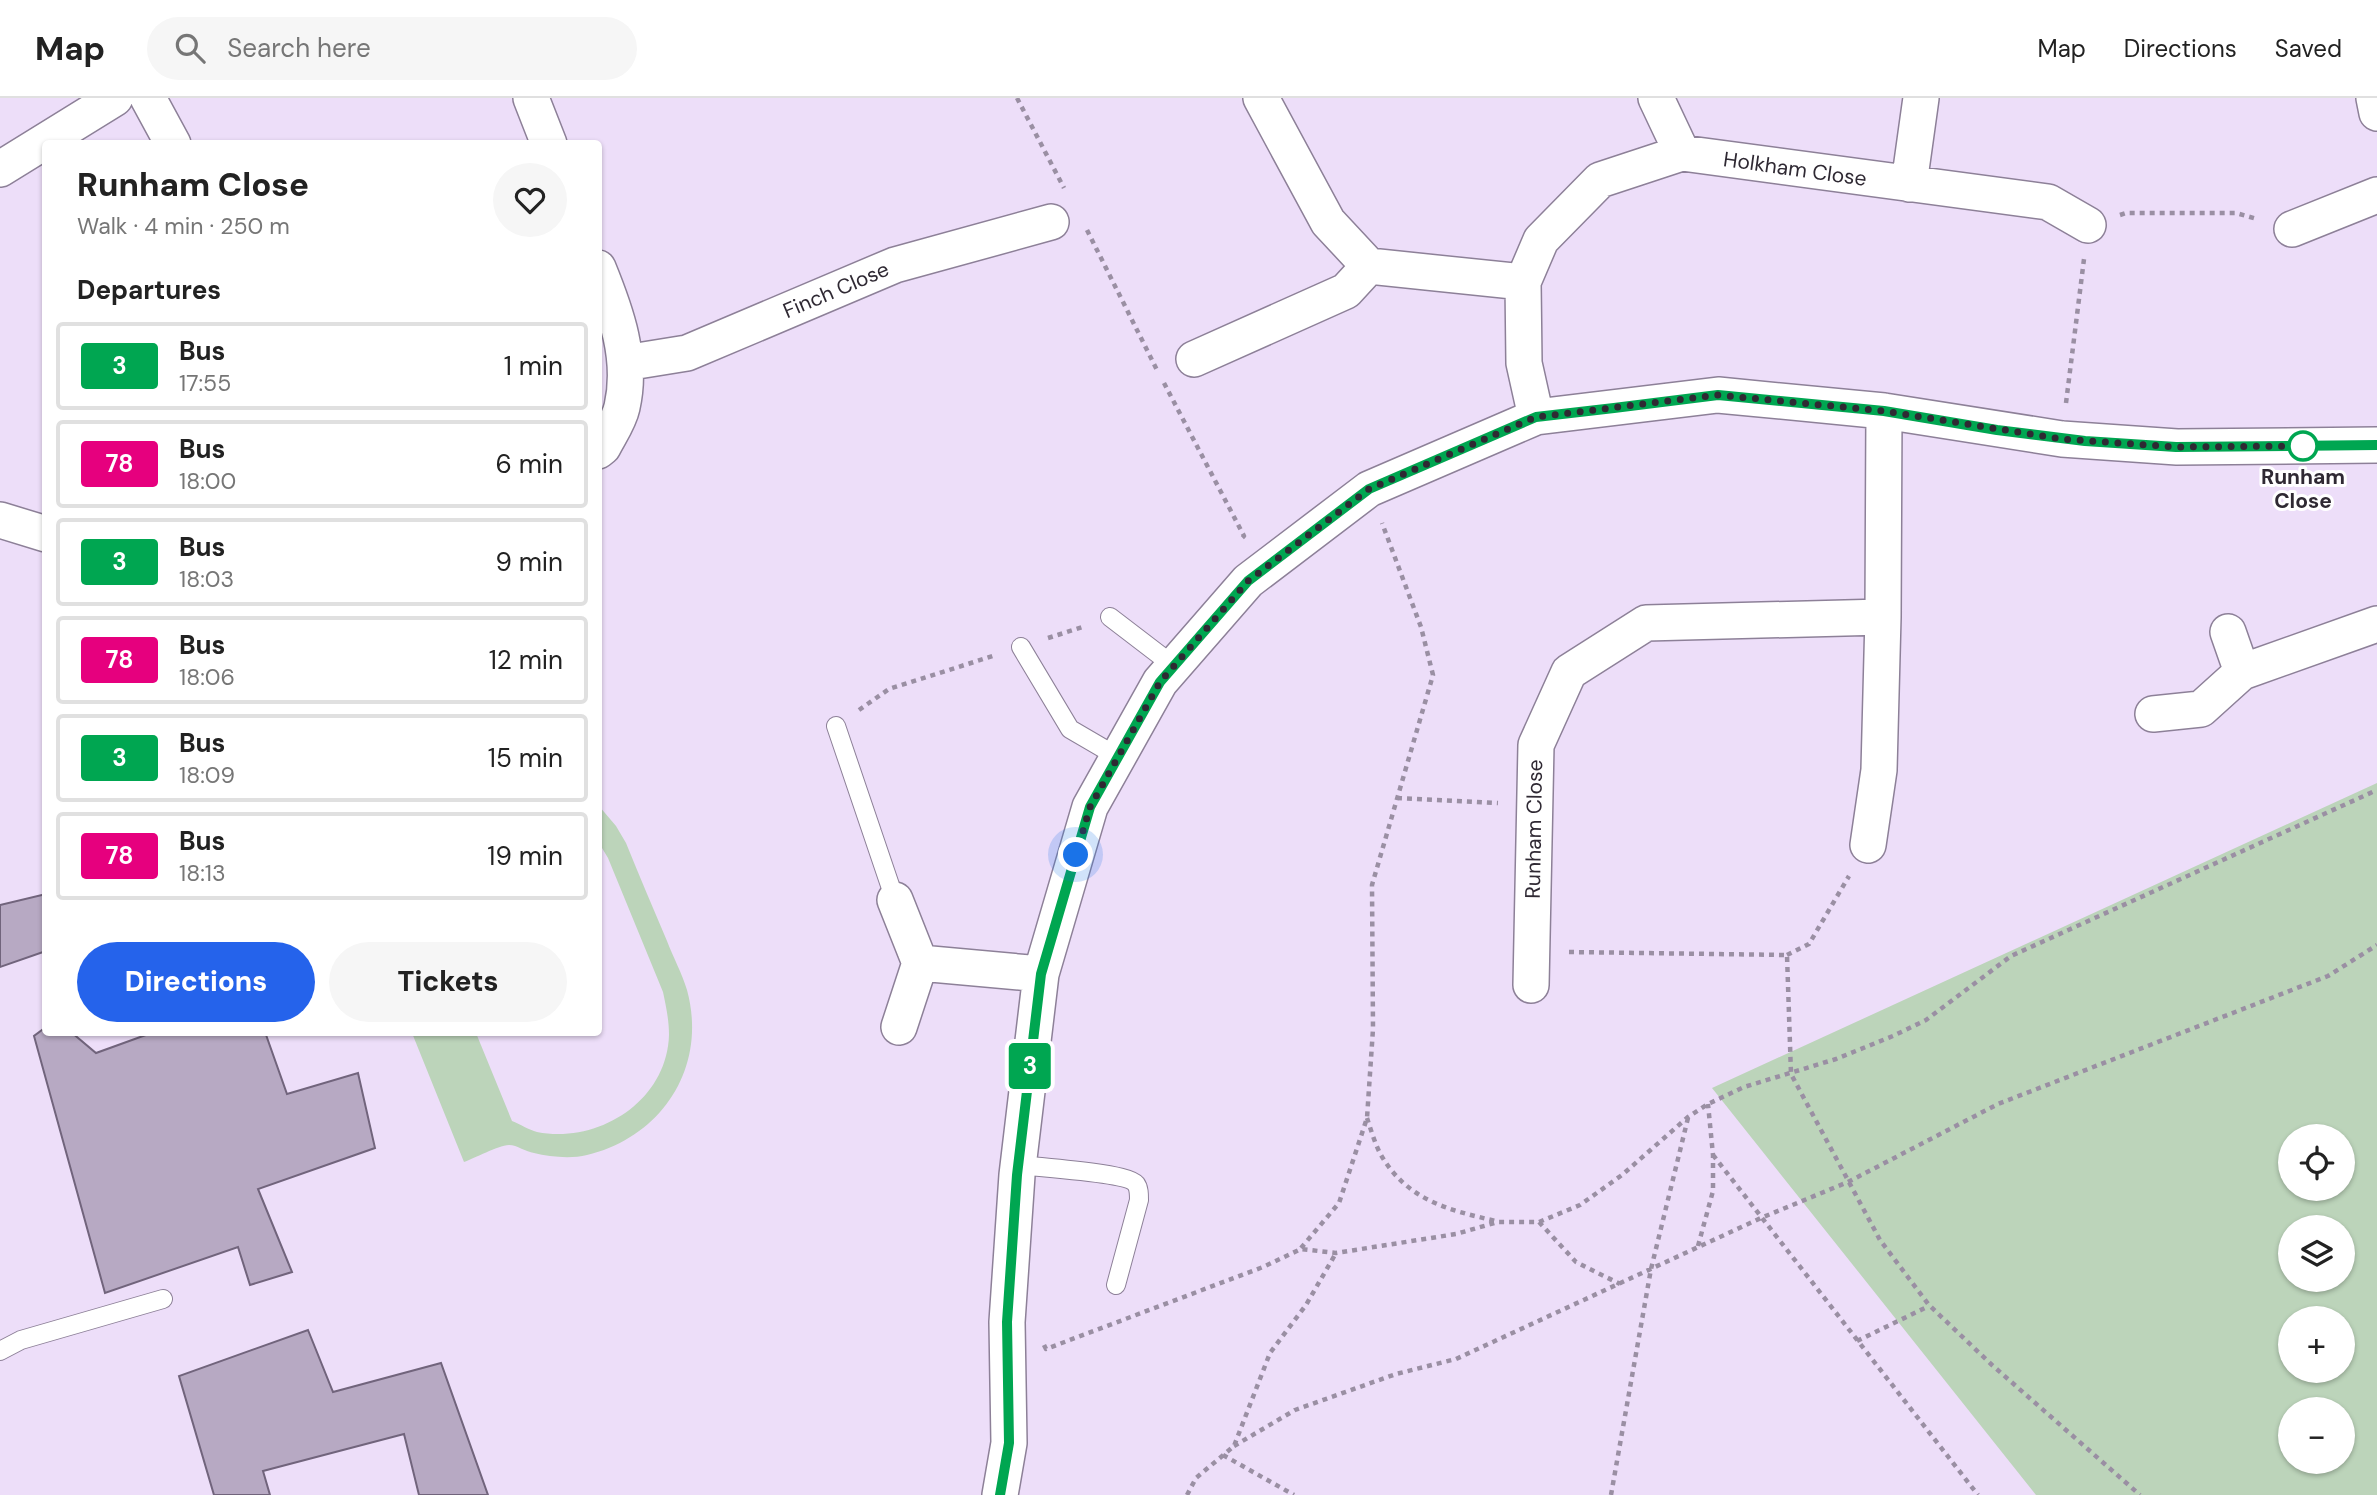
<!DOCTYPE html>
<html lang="en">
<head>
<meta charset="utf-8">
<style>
	body { margin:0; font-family:"DM Sans",sans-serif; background:#f6f6f6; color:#222; height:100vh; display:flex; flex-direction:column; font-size:26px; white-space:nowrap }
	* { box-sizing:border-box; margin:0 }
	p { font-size:23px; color:#767676 }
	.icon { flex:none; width:38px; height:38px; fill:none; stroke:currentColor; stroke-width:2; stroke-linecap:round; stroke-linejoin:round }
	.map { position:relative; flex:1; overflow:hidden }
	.drawer { position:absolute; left:42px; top:42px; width:560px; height:896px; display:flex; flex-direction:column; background:#fff; border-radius:7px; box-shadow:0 2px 5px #0004 }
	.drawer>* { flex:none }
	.badge { padding:0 14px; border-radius:5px; font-size:24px; line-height:46px }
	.fabs { position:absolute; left:2278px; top:1026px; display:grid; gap:14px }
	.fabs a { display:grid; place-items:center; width:77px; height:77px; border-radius:50%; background:#fff; box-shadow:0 2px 5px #0004; font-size:35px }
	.you { position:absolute; width:35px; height:35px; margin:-18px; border:5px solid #fff; border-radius:50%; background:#1a73e8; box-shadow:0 0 0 10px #1a73e833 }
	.map>.badge { position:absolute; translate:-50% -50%; box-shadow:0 0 0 4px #fff }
	h2 { padding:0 35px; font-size:26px; line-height:63px }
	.round { display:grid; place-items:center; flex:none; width:74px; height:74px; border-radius:37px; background:#f6f6f6 }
	.head { display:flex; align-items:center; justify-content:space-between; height:119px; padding:0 35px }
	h1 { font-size:33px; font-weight:800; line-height:52px }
	.button { display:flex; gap:14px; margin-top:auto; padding:14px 35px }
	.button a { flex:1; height:80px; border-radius:42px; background:#2563eb; color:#fff; font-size:28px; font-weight:800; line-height:80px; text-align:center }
	.button a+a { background:#f6f6f6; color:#222 }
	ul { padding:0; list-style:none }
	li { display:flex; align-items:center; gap:21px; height:88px; margin:0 14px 10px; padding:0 21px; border:4px solid #e0e0e0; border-radius:7px }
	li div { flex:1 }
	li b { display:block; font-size:26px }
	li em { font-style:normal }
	li .badge { min-width:77px; font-weight:700; text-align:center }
	header { display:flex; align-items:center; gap:42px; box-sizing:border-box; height:98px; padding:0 35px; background:#fff; border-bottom:2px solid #e0e0e0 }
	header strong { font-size:33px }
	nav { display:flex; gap:38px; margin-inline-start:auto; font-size:24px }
	.search { width:490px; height:63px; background:#f6f6f6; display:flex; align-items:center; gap:18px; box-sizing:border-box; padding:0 24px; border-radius:38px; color:#767676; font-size:26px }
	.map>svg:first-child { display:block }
	.green { fill:#bcd4ba; fill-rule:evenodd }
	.building { fill:#b7a9c3; stroke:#71647c; stroke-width:2 }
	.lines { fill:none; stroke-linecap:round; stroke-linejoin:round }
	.service-casing { stroke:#8d8098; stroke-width:20 }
	.minor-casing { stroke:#8d8098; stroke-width:38 }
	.path { stroke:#9a8fa3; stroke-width:4.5; stroke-dasharray:5 5; stroke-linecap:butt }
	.service { stroke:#fff; stroke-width:18 }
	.minor { stroke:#fff; stroke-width:35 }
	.line-casing { stroke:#fff; stroke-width:16 }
	.line { stroke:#00a651; stroke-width:10 }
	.walk { stroke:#2f2933; stroke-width:7; stroke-dasharray:0 12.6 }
	.stop-dot { fill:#fff; stroke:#00a651; stroke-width:3.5 }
	.labels { text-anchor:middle; stroke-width:6; stroke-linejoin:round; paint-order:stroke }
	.street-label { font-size:21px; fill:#2f2933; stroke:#fff }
	.stop-label { font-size:21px; font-weight:bold; fill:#2f2933; stroke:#fff }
</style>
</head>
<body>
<header>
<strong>Map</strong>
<div class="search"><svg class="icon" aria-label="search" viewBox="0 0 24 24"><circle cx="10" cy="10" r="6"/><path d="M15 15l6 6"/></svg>Search here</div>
<nav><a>Map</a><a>Directions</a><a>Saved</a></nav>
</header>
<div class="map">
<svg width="2377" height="1397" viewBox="0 0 2377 1397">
	<rect width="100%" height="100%" fill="#eddef9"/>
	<path class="green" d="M2377 685V1397H2036L1712 990ZM2291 1038H2343V1090H2291ZM2291 1129H2343V1181H2291ZM2291 1220H2343V1272H2291ZM2291 1311H2343V1363H2291Z
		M599 708 616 728 626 745C639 777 653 810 667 843 673 859 682 875 687 892 708 969 662 1039 587 1057 571 1061 550 1059 534 1055 526 1054 517 1047 509 1047 497 1048 475 1060 464 1064L412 935H476L512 1023C520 1026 529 1032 537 1034 599 1046 667 1003 669 937 669 922 666 908 663 894L608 760 599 745Z"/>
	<path class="building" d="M46 796V853L0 869V807Z
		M46 929V934H71L96 955 154 934H265L287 996 358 975 375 1050 258 1091 292 1174 250 1187 238 1149 105 1195 34 938Z
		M308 1232 333 1294 441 1265 488 1397H419L404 1336 263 1373 270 1397H214L179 1278Z"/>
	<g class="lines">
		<defs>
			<path id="service" d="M1110 519 1174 568
				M1021 549 1070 631 1118 659
				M836 628 895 802
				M1018 1067C1037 1069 1128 1075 1136 1086 1139 1090 1139 1096 1139 1102L1116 1187
				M0 1253 21 1242 163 1201"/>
			<path id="minor" d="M148 0 173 46
				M531 0 549 46
				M1261 0 1328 124 1369 168 1523 184
				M1656 0 1682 55
				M2374 0 2377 15
				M0 71 115 0
				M1909 86 1921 0
				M2292 131 2377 97
				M598 170C616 214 633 261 622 309 619 323 609 337 603 349L598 353
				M1194 261 1346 193 1369 168
				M625 265 687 255 895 167 1051 124
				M1536 319 1524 265 1523 184 1541 142 1600 82 1682 55 2048 104 2088 127
				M0 422 46 436
				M2242 574 2377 526
				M2153 616 2201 611 2242 574 2228 534
				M1868 747 1879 672 1883 519
				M895 802 920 865 1041 876
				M1531 887 1536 647 1569 574 1646 525 1883 519 1884 313
				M899 929 920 865
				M1000 1397 1009 1345 1007 1224 1017 1077 1041 876 1090 709 1160 584 1248 483 1369 391 1536 319 1718 297 1884 313 2062 341 2177 349 2377 347"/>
		</defs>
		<use href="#service" class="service-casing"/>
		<use href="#minor" class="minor-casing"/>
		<path class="path" d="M1017 0 1064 90
			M2120 117 2126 115H2236L2257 121
			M1087 132 1158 274
			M1164 285 1244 438 1241 441
			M2066 305 2084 161
			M1048 540 1086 528
			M859 612 889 591 996 557
			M1397 700 1498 705
			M1569 854 1787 857 1791 976 1880 1142 1929 1207 1992 1267 2140 1397
			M1787 857 1809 846 1849 778
			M1367 1020C1371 1032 1375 1046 1381 1057 1407 1102 1448 1112 1496 1123
			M1713 1057 1978 1397
			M1539 1124 1576 1164 1620 1186
			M1698 1148 1713 1093V1057L1708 1006
			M1301 1150 1339 1105 1367 1020 1373 931 1372 787 1433 577 1421 529 1382 425
			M1857 1243 1929 1208
			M1044 1247 1046 1251 1263 1169 1301 1151 1336 1155 1456 1136 1498 1124H1539L1580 1107 1622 1077 1688 1019 1708 1006 1744 989 1836 961 1893 938 1926 922 2011 858 2377 692
			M1234 1348 1295 1312 1396 1276 1456 1261 1761 1120 1848 1084 1998 1006 2328 878 2377 847
			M1223 1357 1294 1397
			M1187 1397 1196 1380 1234 1348 1270 1255 1306 1207 1336 1155
			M1611 1397 1651 1171 1688 1020"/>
		<use href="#service" class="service"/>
		<use href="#minor" class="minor"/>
	</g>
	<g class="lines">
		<defs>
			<path id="line" d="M1000 1397 1009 1345 1007 1224 1017 1077 1041 876 1090 709 1160 584 1248 483 1369 391 1536 319 1614 310 1718 297 1884 313 1997 332 2085 343 2176 349 2377 347"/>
		</defs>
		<use href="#line" class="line-casing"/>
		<use href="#line" class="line"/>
		<path class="walk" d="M1076 757 1090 709 1160 584 1248 483 1369 391 1536 319 1718 297 1884 313 2062 341 2176 349 2303 348"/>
	</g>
	<circle class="stop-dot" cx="2303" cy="348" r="14"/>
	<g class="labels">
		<g class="street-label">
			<text transform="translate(1795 71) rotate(8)" y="7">Holkham Close</text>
			<text transform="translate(836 192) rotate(-23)" y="7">Finch Close</text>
			<text transform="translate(1534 731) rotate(-89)" y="7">Runham Close</text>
		</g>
		<g class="stop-label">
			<text x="2303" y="386">Runham<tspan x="2303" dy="24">Close</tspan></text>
		</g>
	</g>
</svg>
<div class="fabs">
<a><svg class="icon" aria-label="locate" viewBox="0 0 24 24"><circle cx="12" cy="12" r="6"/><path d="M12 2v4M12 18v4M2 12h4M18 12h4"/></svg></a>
<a><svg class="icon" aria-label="layers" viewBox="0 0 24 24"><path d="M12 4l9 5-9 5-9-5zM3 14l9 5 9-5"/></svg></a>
<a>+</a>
<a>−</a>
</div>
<div class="you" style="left:1076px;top:757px"></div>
<b class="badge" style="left:1030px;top:968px;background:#00a651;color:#fff">3</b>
<section class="drawer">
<div class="head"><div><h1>Runham Close</h1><p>Walk · 4 min · 250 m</p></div><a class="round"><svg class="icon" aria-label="heart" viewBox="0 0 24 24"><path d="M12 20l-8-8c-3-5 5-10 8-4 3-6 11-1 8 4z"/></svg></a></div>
<h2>Departures</h2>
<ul>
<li><span class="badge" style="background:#00a651;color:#fff">3</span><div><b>Bus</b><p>17:55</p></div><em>1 min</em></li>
<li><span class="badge" style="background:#e6007e;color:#fff">78</span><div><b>Bus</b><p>18:00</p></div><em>6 min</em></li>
<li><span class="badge" style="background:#00a651;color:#fff">3</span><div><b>Bus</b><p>18:03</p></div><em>9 min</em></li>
<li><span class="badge" style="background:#e6007e;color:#fff">78</span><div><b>Bus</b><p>18:06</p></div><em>12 min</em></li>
<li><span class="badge" style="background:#00a651;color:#fff">3</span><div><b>Bus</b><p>18:09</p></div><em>15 min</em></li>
<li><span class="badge" style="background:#e6007e;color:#fff">78</span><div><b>Bus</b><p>18:13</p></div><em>19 min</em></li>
</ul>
<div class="button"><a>Directions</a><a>Tickets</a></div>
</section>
</div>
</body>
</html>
